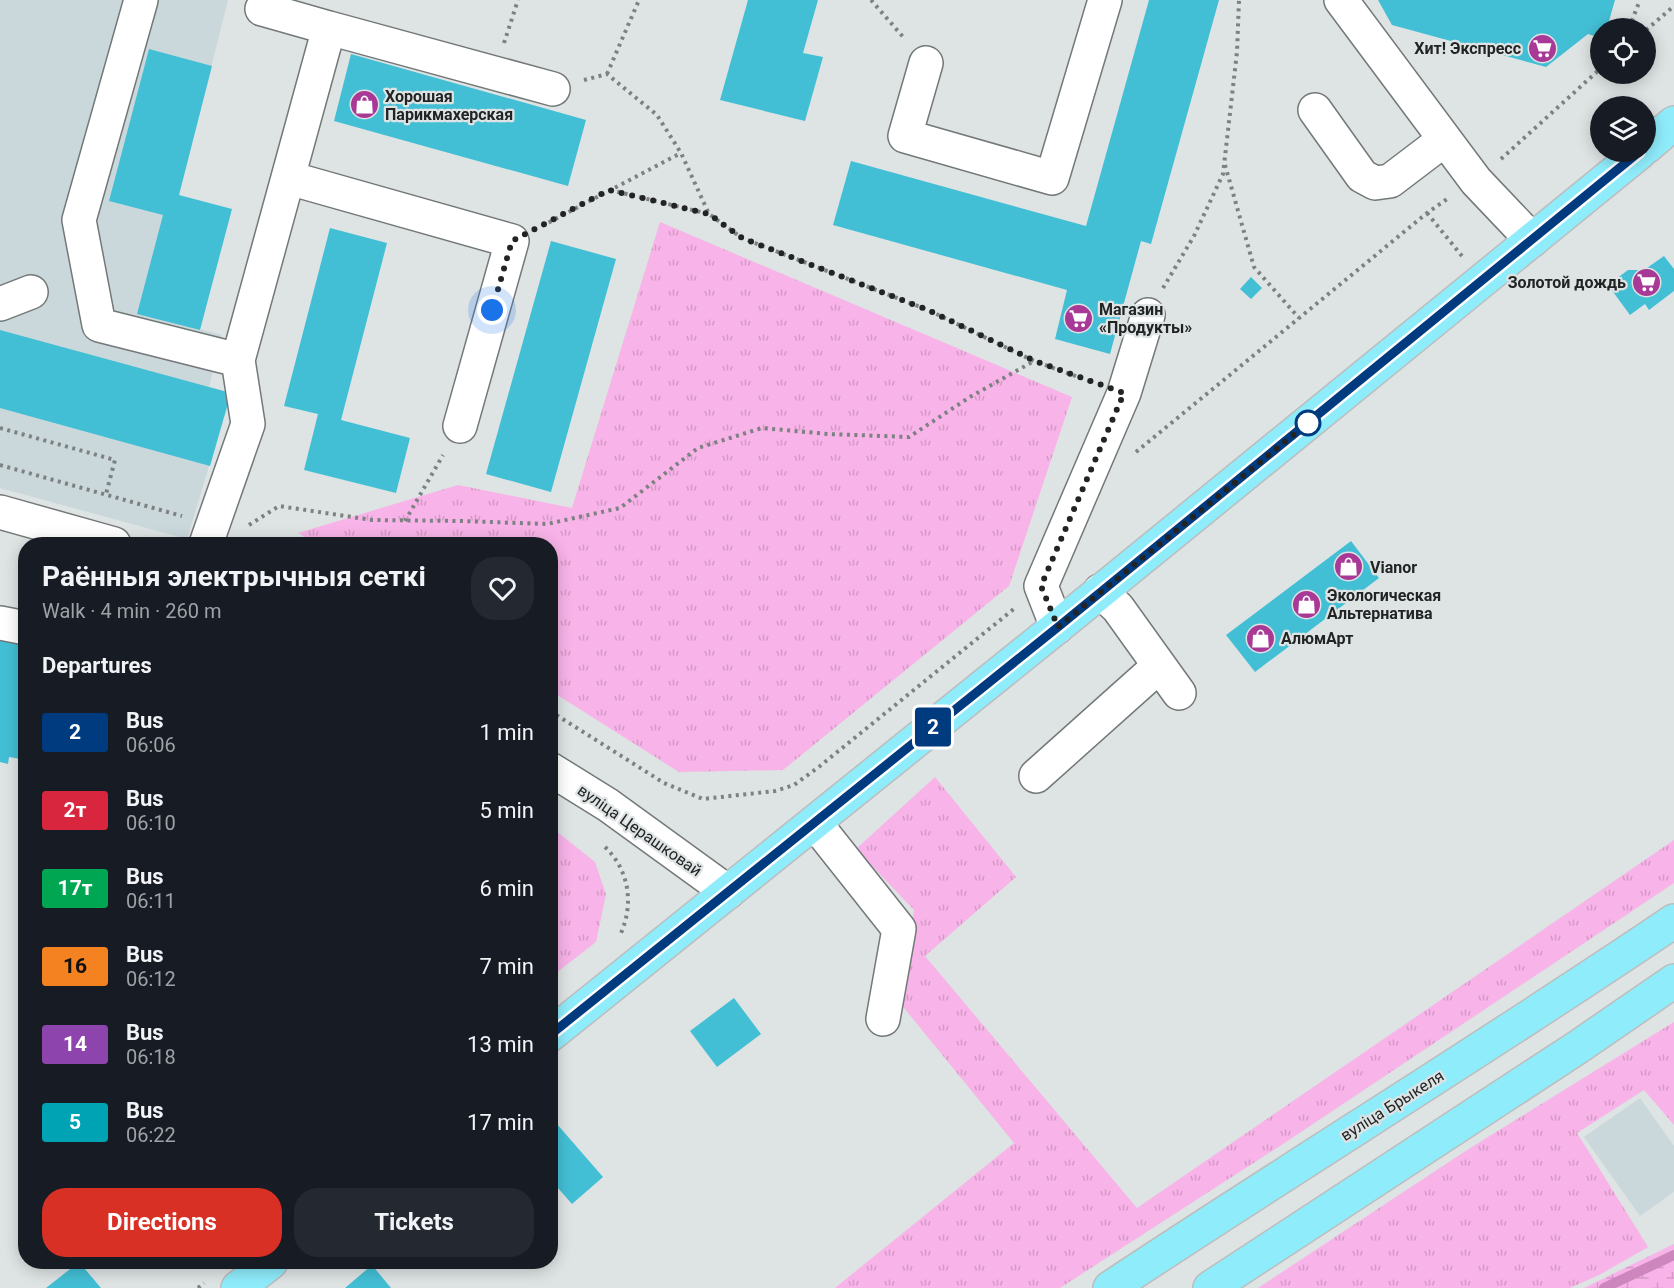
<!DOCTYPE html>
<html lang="en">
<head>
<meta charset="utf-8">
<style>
	body { margin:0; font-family:Roboto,sans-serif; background:#242831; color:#f1f3f6; height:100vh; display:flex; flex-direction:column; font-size:22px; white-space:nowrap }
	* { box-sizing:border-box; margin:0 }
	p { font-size:20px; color:#9ea1a6 }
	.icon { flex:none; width:33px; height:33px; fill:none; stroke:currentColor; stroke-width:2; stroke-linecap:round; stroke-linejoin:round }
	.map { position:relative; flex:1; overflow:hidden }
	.details { position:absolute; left:18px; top:537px; width:540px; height:732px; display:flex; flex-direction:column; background:#171b24; border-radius:24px; box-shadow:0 3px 15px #0003 }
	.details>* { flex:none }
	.badge { padding:0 12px; border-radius:4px; font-size:21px; line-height:39px }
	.tools { position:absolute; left:1590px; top:18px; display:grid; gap:12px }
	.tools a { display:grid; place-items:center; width:66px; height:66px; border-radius:50%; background:#171b24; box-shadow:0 3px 15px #0003; font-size:30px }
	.you { position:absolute; width:30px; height:30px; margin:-15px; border:4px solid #fff; border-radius:50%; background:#1a73e8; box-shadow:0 0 0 9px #1a73e833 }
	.map>.badge { position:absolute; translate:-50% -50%; box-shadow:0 0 0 3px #fff }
	h2 { padding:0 24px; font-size:22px; line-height:54px }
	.round { display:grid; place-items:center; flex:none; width:63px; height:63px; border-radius:24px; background:#242831 }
	.summary { display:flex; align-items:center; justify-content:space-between; height:102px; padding:0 24px }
	h1 { font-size:28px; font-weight:700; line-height:45px }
	.action { display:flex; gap:12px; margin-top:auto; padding:12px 24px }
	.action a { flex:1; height:69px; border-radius:24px; background:#d93025; color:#fff; font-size:24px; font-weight:700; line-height:69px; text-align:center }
	.action a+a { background:#242831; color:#f1f3f6 }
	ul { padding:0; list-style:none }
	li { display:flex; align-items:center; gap:18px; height:78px; padding:0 24px }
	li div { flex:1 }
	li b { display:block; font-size:22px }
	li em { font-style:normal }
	li .badge { min-width:66px; font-weight:700; text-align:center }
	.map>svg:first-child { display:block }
	.built { fill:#cad8db }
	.grass { fill:url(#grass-tufts) }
	.wetland { fill:url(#wetland-marsh) }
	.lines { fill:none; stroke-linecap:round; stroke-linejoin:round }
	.stream { stroke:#cd87be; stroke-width:10 }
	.building { fill:#43bfd5 }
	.minor-casing { stroke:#737878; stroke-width:36 }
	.major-casing { stroke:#bdbdbd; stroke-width:36 }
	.path { stroke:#7d8181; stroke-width:4; stroke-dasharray:3 4.5; stroke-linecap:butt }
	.minor { stroke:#fff; stroke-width:33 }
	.major { stroke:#8fecfb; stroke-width:33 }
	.line-casing { stroke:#fff; stroke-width:14 }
	.line { stroke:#003b80; stroke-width:9 }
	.walk { stroke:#222424; stroke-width:6; stroke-dasharray:0 10.8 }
	.stop-dot { fill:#fff; stroke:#003b80; stroke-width:3 }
	.labels { text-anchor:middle; stroke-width:4.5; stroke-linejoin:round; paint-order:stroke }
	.poi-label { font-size:16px; font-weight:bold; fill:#222424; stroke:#dee3e4; text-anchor:start }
	.street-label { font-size:16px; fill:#222424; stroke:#dee3e4 }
</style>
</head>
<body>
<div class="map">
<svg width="1674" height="1288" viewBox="0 0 1674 1288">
	<defs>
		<pattern id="grass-tufts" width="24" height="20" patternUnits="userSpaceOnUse" patternTransform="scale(1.5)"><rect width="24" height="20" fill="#f8b3e8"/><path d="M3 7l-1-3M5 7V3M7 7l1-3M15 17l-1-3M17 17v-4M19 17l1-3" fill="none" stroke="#d49ac7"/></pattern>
		<pattern id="wetland-marsh" width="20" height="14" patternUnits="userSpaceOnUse" patternTransform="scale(1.5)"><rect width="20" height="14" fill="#f8b3e8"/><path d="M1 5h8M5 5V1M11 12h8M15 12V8" fill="none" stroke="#d49ac7"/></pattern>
	</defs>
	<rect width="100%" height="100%" fill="#dee3e4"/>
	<path class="built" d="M0 0H228L179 195 200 329 222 335 209 387 231 393 187 539 0 488Z
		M1640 1098 1674 1146V1192L1640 1216 1584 1137Z"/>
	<path class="grass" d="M660 222 1072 397 1009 586 783 770 679 772 551 691 550 544H317L298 533 458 485 572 508Z
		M935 777 1016 877 925 956 1137 1208 1674 840V883L1283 1144 1060 1288H835L1014 1143 900 1003 914 910 856 849Z
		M551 827 595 862 606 894 596 942 551 977Z
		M1674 1022V1125L1644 1090 1577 1133 1648 1247 1601 1274 1570 1288H1258L1464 1152Z"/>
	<path class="wetland" d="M1674 1244V1288H1584Z"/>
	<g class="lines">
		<path class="stream" d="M1604 1288 1674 1255"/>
	</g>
	<path class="building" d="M748 0H818L803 53 823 57 805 121 720 100Z
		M1149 0H1219L1151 244 1141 241 1110 354 1055 339 1067 290 833 225 851 161 1086 226Z
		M1378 0H1615L1607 28H1600V38L1588 34 1546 67 1392 25Z
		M149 49 212 66 179 195 232 209 200 330 137 314 163 215 109 201Z
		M351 54 586 120 568 186 334 121Z
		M330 228 387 243 341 420 410 438 396 493 304 470 318 414 284 406Z
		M551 241 616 259 551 492 486 474Z
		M1664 256 1674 269V291L1649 310 1645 304 1630 315 1608 285 1628 270H1644Z
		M1251 277 1262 288 1251 299 1240 289Z
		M0 330 231 393 210 466 0 408Z
		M1351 541 1379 578 1255 672 1226 635Z
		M0 640 26 644V667L18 710 26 711V760L9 757 8 764 0 762Z
		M734 998 761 1034 717 1067 690 1031Z
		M556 1123 603 1177 572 1204 550 1179V1127Z
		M79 1262 101 1288H46Z
		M372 1265 391 1288H345Z"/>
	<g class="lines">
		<defs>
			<path id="minor" d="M141 0 79 220 99 325 238 360
				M1341 0 1476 181 1532 240
				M262 9 329 28
				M926 63 905 136 1052 178 1105 0
				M1315 110 1362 176 1375 183 1390 181 1444 140
				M289 178 512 241 460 426
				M0 304 31 292
				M0 512 114 544
				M206 544 248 424 238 360 329 28 553 89
				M1100 591 1118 608 1179 693
				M0 623 26 628
				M1057 627 1041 586 1124 393 1148 315
				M550 769 608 805 728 892
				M1036 776 1159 666
				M815 823 899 929 883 1019"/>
			<path id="major" d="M1646 147 1674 123
				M550 1035 1057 627 1640 152
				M238 1288 271 1262
				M1110 1288C1297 1164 1488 1047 1674 921
				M1210 1288 1578 1047 1674 981"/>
		</defs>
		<use href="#minor" class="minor-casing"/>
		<use href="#major" class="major-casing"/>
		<path class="path" d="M871 0 904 38
			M1629 28 1640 0
			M1646 30 1674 6
			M504 43 518 0
			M607 74 639 0
			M584 80 607 74 657 115 681 153 709 214 742 238 928 310 1034 361 1092 382
			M1501 159 1600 69
			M1225 165 1254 267 1299 318
			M610 190 709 214
			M1427 213 1462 256
			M542 226 681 153
			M1163 288 1194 236 1223 174 1237 52 1239 0
			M0 428 115 460 106 494
			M1136 452 1427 213 1447 199
			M0 465 182 516
			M405 521 443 455
			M249 525 279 506 372 520 461 521 547 524 620 508 698 448 762 428 828 434 909 437 970 397 1034 361
			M243 539 256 544
			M550 711 664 783 703 799 775 791 794 785 820 766 1015 608
			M605 847C629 870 634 903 621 933
			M198 1288 204 1283"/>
		<use href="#minor" class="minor"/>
		<use href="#major" class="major"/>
	</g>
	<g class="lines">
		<defs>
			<path id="line" d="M550 1035 1058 627 1639 152"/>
		</defs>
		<use href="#line" class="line-casing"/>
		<use href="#line" class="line"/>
		<path class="walk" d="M492 310 512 241 609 190 709 214 742 238 928 310 1035 361 1124 393 1041 586 1058 627 1308 423"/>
	</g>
	<defs>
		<symbol id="supermarket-disc" viewBox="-11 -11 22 22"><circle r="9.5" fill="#a93996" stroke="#dee3e4"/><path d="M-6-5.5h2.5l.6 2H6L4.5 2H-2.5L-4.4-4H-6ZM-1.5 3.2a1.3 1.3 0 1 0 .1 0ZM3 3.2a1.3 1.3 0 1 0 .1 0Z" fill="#fff"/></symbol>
		<symbol id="shop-disc" viewBox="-11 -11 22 22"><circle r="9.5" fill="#a93996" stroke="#dee3e4"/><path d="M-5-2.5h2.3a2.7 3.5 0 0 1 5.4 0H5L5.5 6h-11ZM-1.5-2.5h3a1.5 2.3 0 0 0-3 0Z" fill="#fff"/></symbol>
	</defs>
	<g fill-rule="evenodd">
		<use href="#supermarket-disc" x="1526" y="32" width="33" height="33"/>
		<use href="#shop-disc" x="348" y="88" width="33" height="33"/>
		<use href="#supermarket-disc" x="1630" y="266" width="33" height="33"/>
		<use href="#supermarket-disc" x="1062" y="302" width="33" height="33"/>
		<use href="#shop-disc" x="1332" y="550" width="33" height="33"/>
		<use href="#shop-disc" x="1290" y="588" width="33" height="33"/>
		<use href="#shop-disc" x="1244" y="622" width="33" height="33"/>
	</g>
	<circle class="stop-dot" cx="1308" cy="423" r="12"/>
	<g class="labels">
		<g class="poi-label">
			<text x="1521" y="54" text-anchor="end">Хит! Экспресс</text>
			<text x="385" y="102">Хорошая<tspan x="385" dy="18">Парикмахерская</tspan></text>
			<text x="1626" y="288" text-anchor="end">Золотой дождь</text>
			<text x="1099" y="315">Магазин<tspan x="1099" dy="18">«Продукты»</tspan></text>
			<text x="1370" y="573">Vianor</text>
			<text x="1327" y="601">Экологическая<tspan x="1327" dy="18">Альтернатива</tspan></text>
			<text x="1281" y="644">АлюмАрт</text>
		</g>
		<g class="street-label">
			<text transform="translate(640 830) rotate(35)" y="6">вуліца Церашковай</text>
			<text transform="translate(1392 1105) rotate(-32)" y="6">вуліца Брыкеля</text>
		</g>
	</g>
</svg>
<div class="tools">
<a><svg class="icon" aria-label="locate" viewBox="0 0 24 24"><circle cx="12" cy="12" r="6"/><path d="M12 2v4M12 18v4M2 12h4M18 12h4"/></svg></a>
<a><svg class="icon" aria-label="layers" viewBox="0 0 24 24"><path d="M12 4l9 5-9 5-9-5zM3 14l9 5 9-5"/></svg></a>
</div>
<div class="you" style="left:492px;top:310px"></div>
<b class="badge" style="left:933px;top:727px;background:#003b80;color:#fff">2</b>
<section class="details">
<div class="summary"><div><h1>Раённыя электрычныя сеткі</h1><p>Walk · 4 min · 260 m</p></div><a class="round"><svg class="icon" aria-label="heart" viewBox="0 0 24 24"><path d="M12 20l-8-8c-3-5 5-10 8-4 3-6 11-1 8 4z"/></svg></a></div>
<h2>Departures</h2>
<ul>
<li><span class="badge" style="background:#003b80;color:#fff">2</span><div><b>Bus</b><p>06:06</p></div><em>1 min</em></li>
<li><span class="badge" style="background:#d7263d;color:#fff">2т</span><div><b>Bus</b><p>06:10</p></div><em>5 min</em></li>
<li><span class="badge" style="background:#00a651;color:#fff">17т</span><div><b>Bus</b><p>06:11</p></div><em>6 min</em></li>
<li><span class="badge" style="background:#f58220;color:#111">16</span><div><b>Bus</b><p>06:12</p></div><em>7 min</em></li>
<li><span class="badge" style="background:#8e44ad;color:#fff">14</span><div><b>Bus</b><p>06:18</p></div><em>13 min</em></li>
<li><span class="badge" style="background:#00a3b4;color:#fff">5</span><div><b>Bus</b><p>06:22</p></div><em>17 min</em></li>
</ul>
<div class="action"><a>Directions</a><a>Tickets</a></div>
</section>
</div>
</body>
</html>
